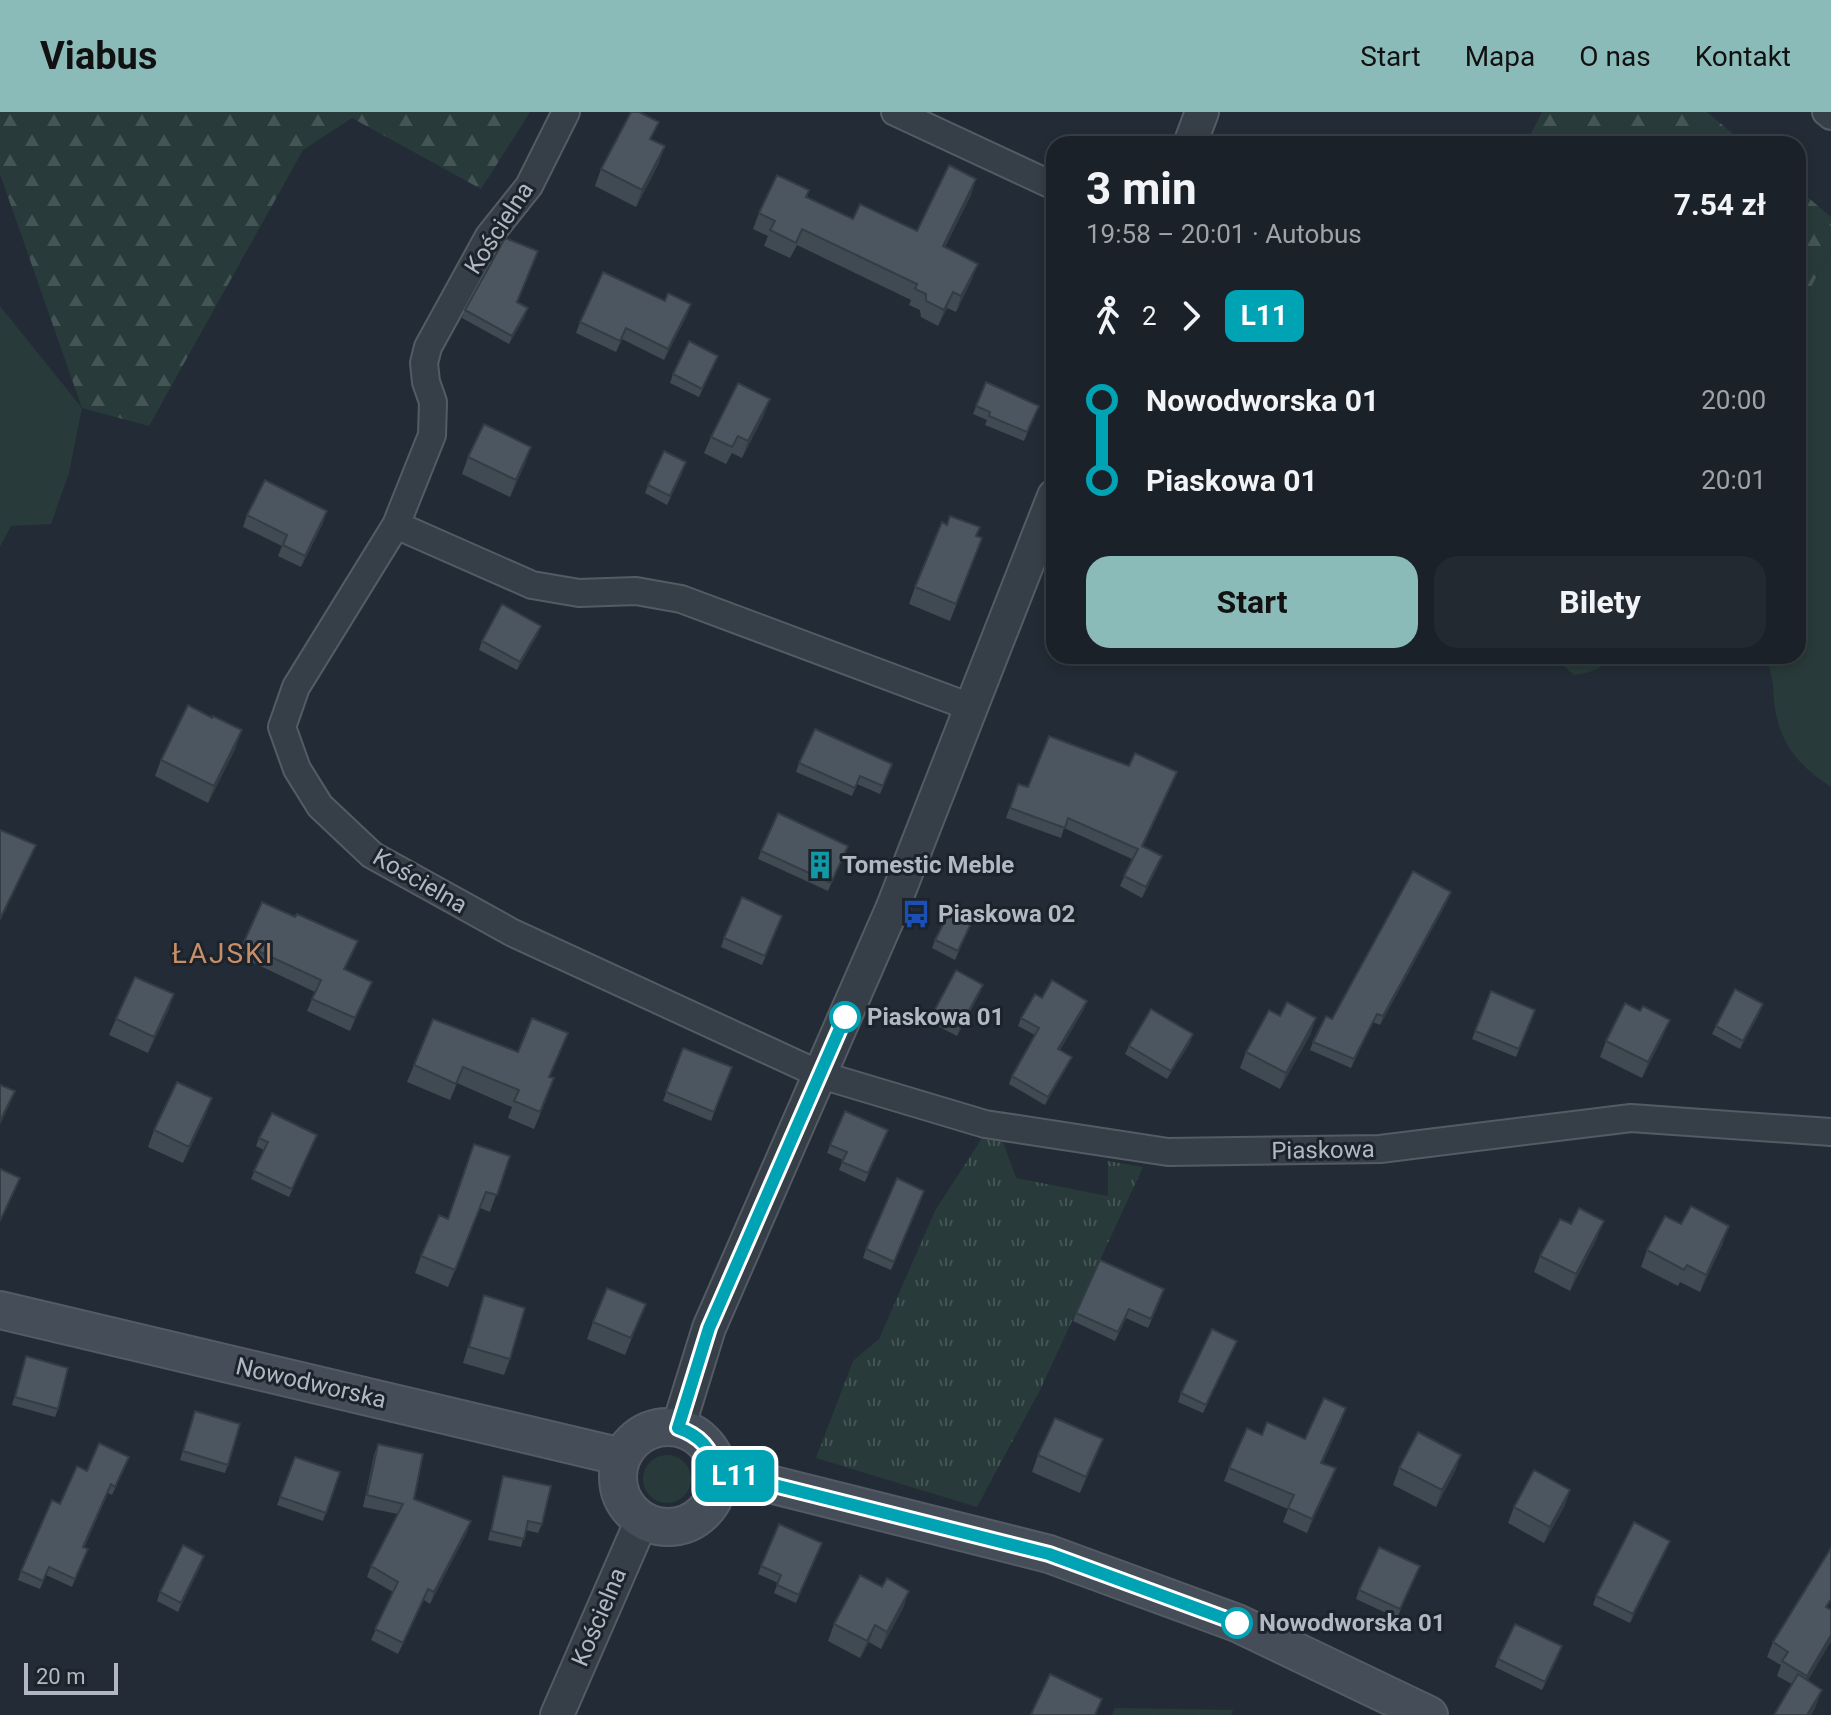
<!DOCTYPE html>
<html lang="pl">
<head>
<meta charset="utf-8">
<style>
	body { margin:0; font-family:Roboto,sans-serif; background:#232930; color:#f1f3f6; height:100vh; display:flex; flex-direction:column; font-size:30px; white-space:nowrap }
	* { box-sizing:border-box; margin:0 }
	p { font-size:26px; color:#9fa3a8 }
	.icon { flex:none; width:44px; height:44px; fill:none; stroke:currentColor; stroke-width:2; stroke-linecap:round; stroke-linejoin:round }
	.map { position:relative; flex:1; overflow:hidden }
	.details { position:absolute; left:1046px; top:24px; width:760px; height:528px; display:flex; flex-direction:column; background:#1a2128; border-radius:24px; box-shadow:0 4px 12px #0003,0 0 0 2px #383e45 }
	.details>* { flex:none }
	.badge { padding:0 16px; border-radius:12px; font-size:28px; line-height:52px }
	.scale { position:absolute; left:24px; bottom:20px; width:94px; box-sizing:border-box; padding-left:8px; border:4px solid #b1b8c3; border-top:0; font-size:22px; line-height:28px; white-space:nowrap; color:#b1b8c3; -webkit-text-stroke:6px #1c232b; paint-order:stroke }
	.map>.badge { position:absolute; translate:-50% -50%; box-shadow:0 0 0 4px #fff }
	.legs { display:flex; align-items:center; gap:12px; height:88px; padding:0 40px; font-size:26px }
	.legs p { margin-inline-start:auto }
	.head { display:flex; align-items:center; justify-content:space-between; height:136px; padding:0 40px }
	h1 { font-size:44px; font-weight:700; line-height:60px }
	.action { display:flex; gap:16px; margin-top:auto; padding:16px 40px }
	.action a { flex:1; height:92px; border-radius:24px; background:#8bbbb9; color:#111; font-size:32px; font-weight:700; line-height:92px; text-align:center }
	.action a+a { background:#232930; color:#f1f3f6 }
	ul { padding:0 40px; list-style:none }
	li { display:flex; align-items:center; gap:28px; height:80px; font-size:30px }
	li i { display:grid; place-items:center; width:12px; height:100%; margin:0 10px; background:currentColor }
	li i::after { content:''; width:20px; height:20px; margin:-10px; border:6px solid; border-radius:50%; background:#1a2128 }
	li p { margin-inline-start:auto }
	li:first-child i { background:linear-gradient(#0000 50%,currentColor 0) }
	li:last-child i { background:linear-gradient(currentColor 50%,#0000 0) }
	header { display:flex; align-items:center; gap:48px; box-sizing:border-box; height:112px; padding:0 40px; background:#8bbbb9; color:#111 }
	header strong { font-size:38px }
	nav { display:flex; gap:44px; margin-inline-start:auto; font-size:28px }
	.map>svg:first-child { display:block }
	.grass { fill:#283a39 }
	.forest { fill:url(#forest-firs) }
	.park { fill:url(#park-tufts) }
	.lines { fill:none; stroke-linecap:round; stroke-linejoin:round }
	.minor-casing { stroke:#545b64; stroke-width:30 }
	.tertiary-casing { stroke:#545b64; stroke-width:36 }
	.secondary-casing { stroke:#545b64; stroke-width:40 }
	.minor { stroke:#363e47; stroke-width:26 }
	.tertiary { stroke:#363e47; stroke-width:32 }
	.secondary { stroke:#454d59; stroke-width:36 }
	.wall { fill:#404a53 }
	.shaded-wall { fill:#343c44 }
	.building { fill:#4b5661; stroke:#343c44; stroke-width:2 }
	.line-1-casing { stroke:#fff; stroke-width:18 }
	.line-1 { stroke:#00a3b4; stroke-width:12 }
	.stop-1-dot { fill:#fff; stroke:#00a3b4; stroke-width:4 }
	.labels { text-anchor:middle; stroke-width:6; stroke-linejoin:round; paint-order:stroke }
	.street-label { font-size:24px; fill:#b1b8c3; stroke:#1c232b }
	.poi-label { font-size:24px; font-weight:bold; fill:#b1b8c3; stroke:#1c232b; text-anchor:start }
	.stop-label { font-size:24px; font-weight:bold; fill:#b1b8c3; stroke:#1c232b; text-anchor:start }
	.quarter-label { font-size:28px; letter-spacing:2px; fill:#c78e68; stroke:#1c232b }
</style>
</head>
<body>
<header>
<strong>Viabus</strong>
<nav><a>Start</a><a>Mapa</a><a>O nas</a><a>Kontakt</a></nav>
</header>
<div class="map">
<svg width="1831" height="1603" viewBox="0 0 1831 1603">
	<defs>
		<pattern id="forest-firs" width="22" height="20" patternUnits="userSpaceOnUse" patternTransform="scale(2)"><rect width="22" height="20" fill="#283a39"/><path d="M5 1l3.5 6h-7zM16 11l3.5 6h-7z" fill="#455454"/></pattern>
		<pattern id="park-tufts" width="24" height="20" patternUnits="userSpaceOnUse" patternTransform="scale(2)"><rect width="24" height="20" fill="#283a39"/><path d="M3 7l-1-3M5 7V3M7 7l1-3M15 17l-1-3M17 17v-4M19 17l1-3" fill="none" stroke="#455454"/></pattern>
	</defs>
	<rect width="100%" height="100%" fill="#232c36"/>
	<path class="grass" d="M1831 137V675C1805 658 1784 638 1777 606 1771 582 1777 568 1764 544H1798V200Z
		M0 194 82 296 69 361 51 412 11 414 0 435Z
		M643 1367a24 24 0 1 1 48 0a24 24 0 1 1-48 0Z"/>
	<path class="forest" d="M0 0H530L481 77 352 6 303 38 149 314 82 296 0 62Z
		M1542 0H1707L1745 32H1526Z
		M1798 77 1831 105V137L1798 200Z
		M1553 544H1609C1602 559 1589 560 1574 563Z
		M1115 1596 1233 1598 1231 1603H1112Z"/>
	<path class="park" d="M982 1026 1003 1030 1016 1066 1108 1084V1049L1143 1055 1041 1276 977 1395 816 1346 853 1249 879 1227 935 1099Z"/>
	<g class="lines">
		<defs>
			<path id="minor" d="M566 0 529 74 489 124 428 235 424 251 426 270 433 290 432 323 396 413 296 575 282 615 297 657 320 694 372 743 511 820 821 963 985 1012 1168 1040 1380 1037 1631 1006 1831 1020
				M895 0 1054 74
				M1826 0 1831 4
				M396 413 532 473 579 481 636 479 681 487 973 596"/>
			<path id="tertiary" d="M1190 32 1202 0
				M678 1316 709 1216 892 797 1054 384
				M557 1603 642 1408"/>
			<path id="secondary" d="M0 1198 622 1345
				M618 1365a50 50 0 1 1 100 0a50 50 0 1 1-100 0Z
				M718 1359 1049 1442 1237 1511 1429 1603"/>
		</defs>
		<use href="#minor" class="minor-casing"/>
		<use href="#tertiary" class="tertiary-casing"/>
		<use href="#secondary" class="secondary-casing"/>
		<use href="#minor" class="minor"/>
		<use href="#tertiary" class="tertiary"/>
		<use href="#secondary" class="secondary"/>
	</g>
	<path class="wall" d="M652 28 659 51 636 95 595 74 601 57Z
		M809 78 807 85 853 107 917 119 971 83 945 135 972 167 956 200 947 196 938 214 921 205 920 198 909 193 911 188 797 133 790 146 764 134 768 124 753 117 759 101Z
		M665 189 691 192 687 203 664 248 622 227 616 240 576 221 580 210Z
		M517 190 525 204 509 232 462 206 465 198Z
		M718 244 699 285 670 271 673 262Z
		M986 270 1039 294 1024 329 985 313 987 308 973 302Z
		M764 303 742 346 732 341 726 352 704 341 711 325Z
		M468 345 525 352 510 385 462 362Z
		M683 359 667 393 645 381 648 373Z
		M247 403 323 411 301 455 278 444 282 434 243 415Z
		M977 424 982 426 950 509 909 492 915 475Z
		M538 522 517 558 479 538 482 529Z
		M236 635 208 691 155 664 161 648Z
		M799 651 892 652 880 682 857 672 852 684 796 660Z
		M1173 670 1143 734 1162 744 1158 754 1142 786 1120 774 1132 747 1064 716 1061 726 1006 706 1018 672 1028 675Z
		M848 734 828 779 758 747 761 739Z
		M1448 788 1380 913 1373 910 1351 956 1310 938 1313 930 1332 907Z
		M975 803 955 848 932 836 935 828Z
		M779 812 762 853 721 835 724 826Z
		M243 832 353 841 345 857 372 870 350 919 307 899 315 880 239 844Z
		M1491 879 1535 898 1516 945 1472 927Z
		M980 881 957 924 930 910 933 901Z
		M174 882 168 899 148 941 109 923 116 907Z
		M1087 889 1084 897 1060 938 1068 953 1045 993 1009 972 1012 964 1035 923 1018 914 1021 906Z
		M1760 900 1740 937 1712 922 1716 914Z
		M1280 904 1316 906 1310 923 1280 977 1240 956 1246 940Z
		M568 921 550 965 548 983 534 1017 508 1006 512 995 457 971 450 988 407 970 414 953 518 940Z
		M1663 924 1642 966 1600 945 1606 929Z
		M1190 931 1167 967 1125 942 1129 934Z
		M683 936 732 955 711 1009 663 989Z
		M206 1002 183 1051 148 1035 154 1018Z
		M888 1018 865 1070 839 1058 843 1048 827 1041 830 1033Z
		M317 1023 289 1085 251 1067 264 1038 256 1034 259 1026Z
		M510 1044 490 1100 480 1096 448 1175 415 1161 421 1144 448 1107Z
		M921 1088 891 1158 863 1146 866 1137Z
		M1597 1126 1570 1179 1534 1160 1540 1144Z
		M1723 1131 1700 1180 1680 1170 1678 1174 1641 1155 1647 1138Z
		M484 1183 510 1247 504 1263 463 1251Z
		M1161 1186 1148 1216 1126 1206 1115 1229 1073 1209 1076 1201Z
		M646 1192 625 1243 587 1227 593 1210Z
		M1233 1237 1203 1301 1178 1290 1181 1281Z
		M26 1244 58 1297 55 1305 12 1293Z
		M192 1308 228 1353 225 1361 180 1348Z
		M1341 1310 1322 1352 1336 1356 1307 1421 1283 1410 1288 1397 1224 1369 1229 1356 1262 1323 1305 1327Z
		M1103 1327 1080 1381 1032 1360 1038 1343Z
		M378 1332 414 1387 471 1409 467 1420 430 1492 424 1488 398 1542 371 1528 393 1480 367 1465 371 1454 398 1402 363 1395 374 1343Z
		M1461 1343 1455 1359 1436 1395 1393 1373 1399 1356Z
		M295 1345 340 1360 323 1409 277 1393Z
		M126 1353 112 1383 108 1381 84 1436 88 1437 72 1475 46 1463 40 1477 18 1468 21 1459 87 1359Z
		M503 1364 542 1412 538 1421 526 1418 521 1435 488 1428Z
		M1570 1378 1564 1395 1544 1431 1508 1411 1514 1395Z
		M1670 1429 1630 1511 1593 1493 1596 1484Z
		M822 1431 796 1491 774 1481 778 1471 758 1462 761 1454Z
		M201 1453 178 1500 157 1489 160 1480Z
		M1420 1454 1397 1506 1356 1487 1359 1478Z
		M882 1475 909 1479 903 1496 881 1537 869 1530 860 1546 828 1529 834 1512Z
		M1829 1497 1831 1498V1529L1808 1568 1816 1594 1811 1603H1774L1792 1572 1777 1564 1781 1553 1767 1545 1773 1530Z
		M1559 1543 1542 1578 1495 1555 1498 1547Z"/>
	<path class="shaded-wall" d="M665 34 659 51 636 95 642 78Z
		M976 67 971 83 937 150 943 134Z
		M978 152 972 167 956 200 961 184Z
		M953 180 947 196 938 214 944 198Z
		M691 192 687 203 664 248 668 237Z
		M528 196 525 204 509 232 512 224Z
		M770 287 764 303 742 346 748 329Z
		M531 335 525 352 510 385 516 368Z
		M327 399 323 411 301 455 305 444Z
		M541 514 538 522 517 558 520 550Z
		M242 618 236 635 208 691 214 674Z
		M1177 660 1173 670 1138 745 1142 734Z
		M36 733 33 741 0 809V807Z
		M1162 744 1158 754 1142 786 1146 775Z
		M1451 780 1448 788 1380 913 1383 904Z
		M358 829 353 841 339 869 344 857Z
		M372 870 367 882 350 919 355 906Z
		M983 873 980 881 957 924 960 915Z
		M174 882 168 899 148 941 154 925Z
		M1087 889 1084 897 1055 946 1058 937Z
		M1763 892 1760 900 1740 937 1743 929Z
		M1377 902 1373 910 1351 956 1354 947Z
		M1316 906 1310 923 1280 977 1286 961Z
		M1670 908 1663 924 1642 966 1648 950Z
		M1193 922 1190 931 1167 967 1171 959Z
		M1072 945 1068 953 1045 993 1048 985Z
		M15 979 9 994 0 1013V1009Z
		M212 986 206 1002 183 1051 189 1035Z
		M1604 1109 1597 1126 1570 1179 1576 1162Z
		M1729 1114 1723 1131 1700 1180 1706 1163Z
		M1346 1296 1341 1310 1316 1365 1321 1351Z
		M1103 1327 1097 1343 1080 1381 1086 1365Z
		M1461 1343 1455 1359 1436 1395 1442 1378Z
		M1336 1356 1331 1370 1307 1421 1312 1407Z
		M1570 1378 1564 1395 1544 1431 1550 1415Z
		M471 1409 467 1420 430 1492 434 1480Z
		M1670 1429 1667 1437 1630 1511 1633 1502Z
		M204 1444 201 1453 178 1500 181 1491Z
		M428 1477 424 1488 398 1542 403 1531Z
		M909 1479 903 1496 881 1537 887 1520Z
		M875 1513 869 1530 860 1546 867 1529Z
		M1831 1523V1529L1802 1578 1807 1564Z
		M1822 1578 1816 1594 1811 1603H1807Z"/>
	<path class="building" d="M631 0H639L659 10 650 27 665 34 642 78 601 57Z
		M949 53 976 67 943 134 978 152 961 184 953 180 944 198 926 189V182L915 177 917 172 802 117 796 131 770 118 775 109 759 101 777 63 809 78 806 85 853 107 860 92 917 119Z
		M505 126 538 139 517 190 528 196 512 224 465 198Z
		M603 160 665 189 668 181 691 192 668 237 626 216 620 229 580 210Z
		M689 229 718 244 702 277 673 262Z
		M986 270 1039 294 1027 320 989 304 990 300 976 294Z
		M738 271 770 287 748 329 738 324 732 335 711 325Z
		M484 312 531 335 516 368 468 345Z
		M664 339 686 350 670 384 648 373Z
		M265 368 327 399 305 444 283 433 287 423 247 403Z
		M950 404 980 415 976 424 982 426 956 492 915 475 942 410 947 413Z
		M502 492 541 514 520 550 482 529Z
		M188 593 212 606 213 604 242 618 214 674 161 648Z
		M815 617 892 652 883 674 860 664 855 676 799 651Z
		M1049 624 1129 654 1135 641 1177 660 1142 734 1162 744 1146 775 1124 764 1138 737 1068 706 1065 716 1010 696 1018 672 1028 675Z
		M778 701 848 734 831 771 761 739Z
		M0 718 36 733 0 807Z
		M1413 759 1451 780 1383 904 1377 902 1354 947 1313 930 1326 904 1332 907Z
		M742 785 782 804 765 844 724 826Z
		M262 790 295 805 297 802 358 829 344 857 372 870 355 906 312 887 321 868 243 832Z
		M953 793 975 803 958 839 935 828Z
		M956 858 983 873 960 915 933 901Z
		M135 865 174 882 154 925 116 907Z
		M1052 868 1087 889 1058 937 1072 945 1048 985 1012 964 1039 916 1021 906 1035 882 1042 886Z
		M1735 877 1763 892 1743 929 1716 914Z
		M1491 879 1535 898 1519 937 1475 919Z
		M1287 890 1316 906 1286 961 1246 940 1269 898 1280 904Z
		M1625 891 1640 899 1643 894 1670 908 1648 950 1606 929Z
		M1151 897 1193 922 1171 959 1129 934Z
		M532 906 568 921 549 965 554 966 540 1000 514 989 519 978 463 955 456 972 414 953 433 907 518 940Z
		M683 936 732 955 714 1000 666 980Z
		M177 970 212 986 189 1035 154 1018Z
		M0 973 15 979 0 1009Z
		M845 999 888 1018 868 1061 842 1050 847 1040 830 1033Z
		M272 1001 317 1023 292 1077 254 1059 268 1030 259 1026Z
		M474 1032 510 1044 497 1083 486 1080 455 1158 421 1144 439 1103 448 1107Z
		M0 1057 20 1066 0 1109Z
		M897 1066 924 1079 894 1150 866 1137Z
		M1691 1094 1729 1114 1706 1163 1687 1153 1684 1158 1647 1138 1665 1104 1681 1112Z
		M1579 1096 1604 1109 1576 1162 1540 1144 1560 1107 1571 1112Z
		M1100 1148 1164 1177 1151 1207 1129 1197 1118 1220 1076 1201Z
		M607 1176 646 1192 631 1226 593 1210Z
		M484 1183 525 1196 510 1247 469 1235Z
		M1212 1217 1237 1229 1206 1293 1181 1281Z
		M26 1244 68 1256 58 1297 15 1285Z
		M1324 1286 1346 1296 1321 1351 1336 1356 1312 1407 1288 1396 1294 1383 1229 1356 1247 1316 1262 1323 1267 1310 1305 1327Z
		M195 1299 240 1312 228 1353 183 1339Z
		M1055 1306 1103 1327 1086 1365 1038 1343Z
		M1418 1320 1461 1343 1442 1378 1399 1356Z
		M99 1331 129 1345 115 1375 111 1372 83 1435 88 1437 75 1467 49 1455 43 1469 21 1459 52 1388 60 1392 77 1354 87 1359Z
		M378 1332 423 1342 414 1387 471 1409 434 1480 428 1477 403 1531 375 1517 398 1470 371 1454 403 1392 367 1383Z
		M295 1345 340 1360 326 1401 280 1385Z
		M1534 1358 1570 1378 1550 1415 1514 1395Z
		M503 1364 551 1374 542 1412 528 1409 524 1427 491 1419Z
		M1634 1410 1670 1429 1633 1502 1596 1484Z
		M779 1412 822 1431 799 1483 777 1473 781 1463 761 1454Z
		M183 1433 204 1444 181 1491 160 1480Z
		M1379 1435 1420 1454 1400 1497 1359 1478Z
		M1831 1436V1487L1826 1495 1831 1498V1523L1807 1564 1782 1549 1788 1540 1773 1530Z
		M860 1463 882 1475 887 1466 909 1479 887 1520 875 1513 867 1529 834 1512Z
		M1515 1512 1562 1534 1545 1570 1498 1547Z
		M1050 1562 1102 1587 1095 1603H1034L1031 1602Z
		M1798 1562 1822 1578 1807 1603H1774Z"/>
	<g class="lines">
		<defs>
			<path id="line-1" d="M845 905 709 1216 678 1316C701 1324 710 1336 718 1359L1049 1442 1237 1511"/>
		</defs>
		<use href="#line-1" class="line-1-casing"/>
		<use href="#line-1" class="line-1"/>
	</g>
	<defs>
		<symbol id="building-bare" viewBox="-9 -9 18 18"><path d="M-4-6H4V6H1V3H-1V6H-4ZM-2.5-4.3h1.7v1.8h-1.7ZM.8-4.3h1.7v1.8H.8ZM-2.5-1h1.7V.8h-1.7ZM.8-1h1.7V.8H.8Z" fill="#0f9aa8" stroke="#1c232b" stroke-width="2.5" paint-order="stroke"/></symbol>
		<symbol id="bus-bare" viewBox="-9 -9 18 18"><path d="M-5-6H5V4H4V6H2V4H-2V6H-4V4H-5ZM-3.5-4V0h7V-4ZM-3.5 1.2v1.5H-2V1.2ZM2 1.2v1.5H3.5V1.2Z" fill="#1a4fb4" stroke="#1c232b" stroke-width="2.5" paint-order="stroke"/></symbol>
	</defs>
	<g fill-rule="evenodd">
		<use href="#building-bare" x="800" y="733" width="40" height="40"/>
		<use href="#bus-bare" x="896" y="782" width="40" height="40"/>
	</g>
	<g class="stop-1-dot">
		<circle cx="845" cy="905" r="14"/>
		<circle cx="1237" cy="1511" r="14"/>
	</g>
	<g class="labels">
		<g class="street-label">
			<text transform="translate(499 116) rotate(-57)" y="8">Kościelna</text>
			<text transform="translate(420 769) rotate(30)" y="8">Kościelna</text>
			<text transform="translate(1323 1038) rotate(-1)" y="8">Piaskowa</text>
			<text transform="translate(311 1271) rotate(13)" y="8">Nowodworska</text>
			<text transform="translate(599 1505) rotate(-67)" y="8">Kościelna</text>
		</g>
		<g class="poi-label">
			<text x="842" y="761">Tomestic Meble</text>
			<text x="938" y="810">Piaskowa 02</text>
		</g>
		<g class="stop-label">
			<text x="867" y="913">Piaskowa 01</text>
			<text x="1259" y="1519">Nowodworska 01</text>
		</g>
		<g class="quarter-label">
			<text x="223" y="851">ŁAJSKI</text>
		</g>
	</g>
</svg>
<div class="scale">20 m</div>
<b class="badge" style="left:735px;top:1364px;background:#00a3b4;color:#fff">L11</b>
<section class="details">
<div class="head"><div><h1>3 min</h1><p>19:58 – 20:01 · Autobus</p></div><b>7.54 zł</b></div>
<div class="legs"><svg class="icon" aria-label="walk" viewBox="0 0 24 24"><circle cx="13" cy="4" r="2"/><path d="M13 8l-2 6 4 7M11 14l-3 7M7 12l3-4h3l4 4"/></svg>2<svg class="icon" aria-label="forward" viewBox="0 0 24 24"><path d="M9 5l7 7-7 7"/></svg><b class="badge" style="background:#00a3b4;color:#fff">L11</b></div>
<ul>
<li><i style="color:#00a3b4"></i><b>Nowodworska 01</b><p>20:00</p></li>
<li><i style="color:#00a3b4"></i><b>Piaskowa 01</b><p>20:01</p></li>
</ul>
<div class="action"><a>Start</a><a>Bilety</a></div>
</section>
</div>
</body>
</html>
